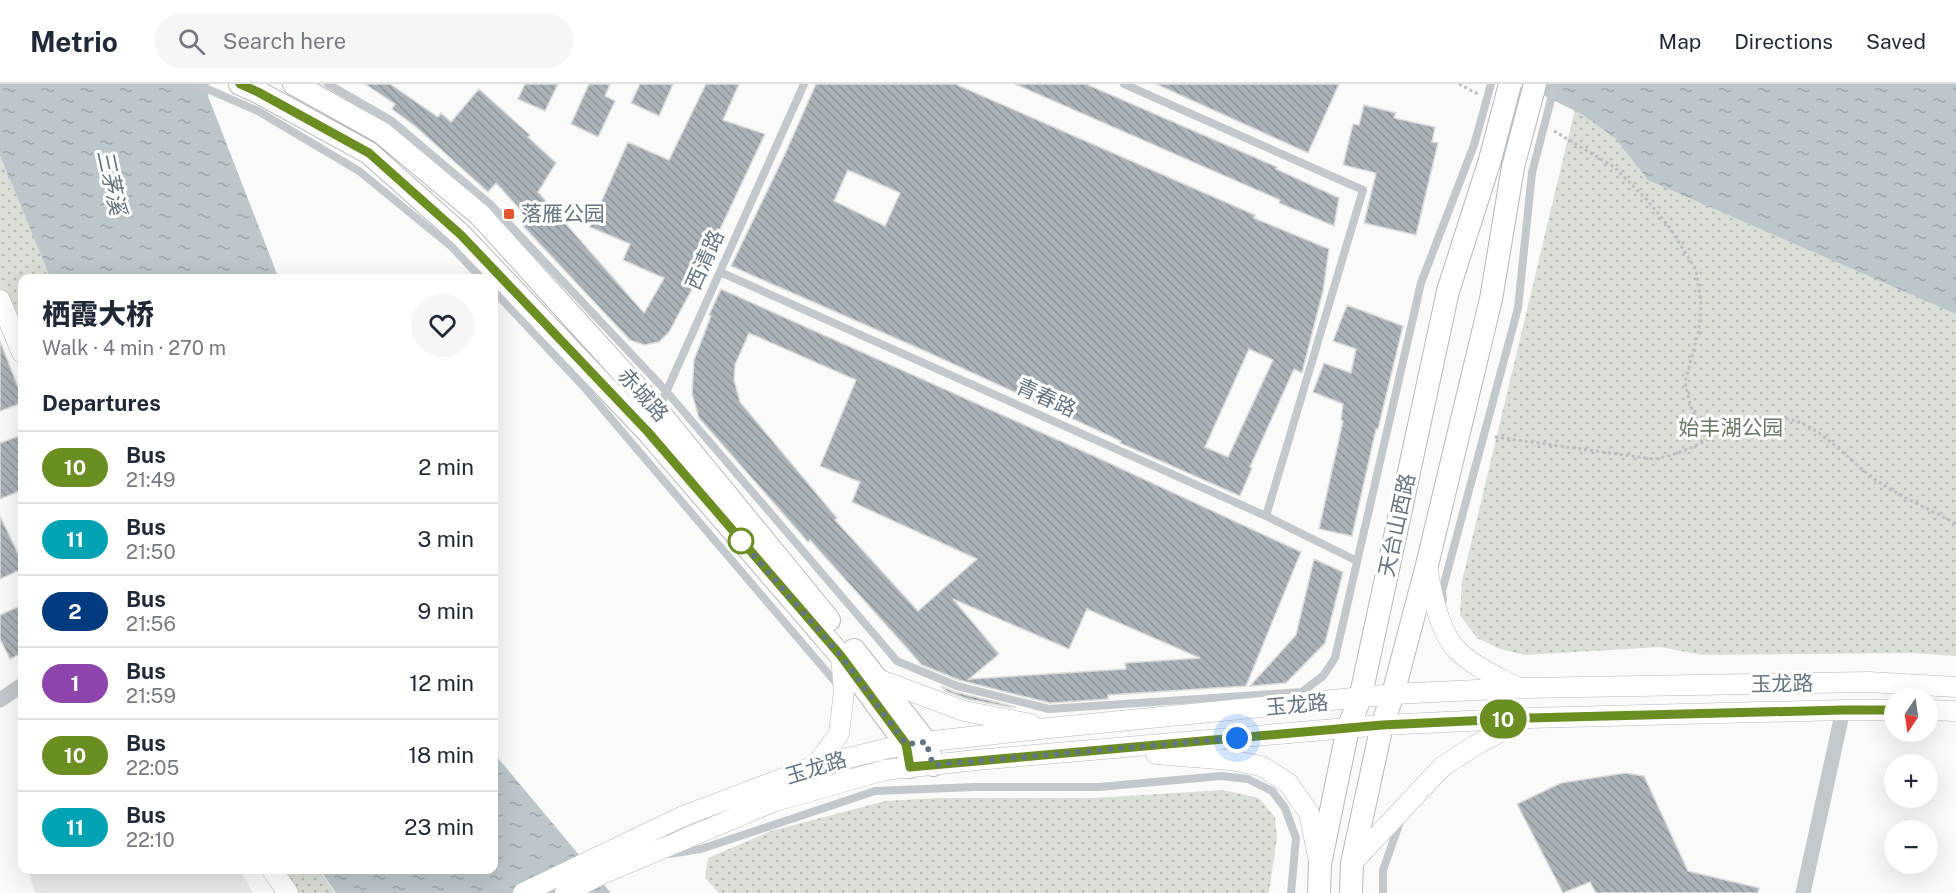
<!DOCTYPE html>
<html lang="en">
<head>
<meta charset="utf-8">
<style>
	body { margin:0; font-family:"Public Sans","Noto Sans SC",sans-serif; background:#f6f6f7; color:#1f2937; height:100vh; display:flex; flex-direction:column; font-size:22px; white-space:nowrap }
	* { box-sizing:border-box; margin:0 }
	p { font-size:20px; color:#747a83 }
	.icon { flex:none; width:33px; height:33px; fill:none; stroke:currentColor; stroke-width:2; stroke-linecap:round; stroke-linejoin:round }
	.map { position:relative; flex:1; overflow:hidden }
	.drawer { position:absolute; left:18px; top:190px; width:480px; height:600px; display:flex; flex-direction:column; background:#fff; border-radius:12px; box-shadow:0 6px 24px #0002 }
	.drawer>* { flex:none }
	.badge { padding:0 12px; border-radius:20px; font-size:21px; line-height:39px }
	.needle { width:39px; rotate:193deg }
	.buttons { position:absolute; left:1884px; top:604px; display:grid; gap:12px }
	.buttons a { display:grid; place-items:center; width:54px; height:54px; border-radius:50%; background:#fff; box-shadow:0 6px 24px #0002; font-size:30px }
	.you { position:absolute; width:30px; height:30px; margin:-15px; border:4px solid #fff; border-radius:50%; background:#1a73e8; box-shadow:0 0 0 9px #1a73e833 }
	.map>.badge { position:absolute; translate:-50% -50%; box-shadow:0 0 0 3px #fff }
	h2 { padding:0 24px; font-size:22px; line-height:54px }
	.round { display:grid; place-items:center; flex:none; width:63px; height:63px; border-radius:32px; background:#f6f6f7 }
	.headline { display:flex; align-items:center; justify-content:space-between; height:102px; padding:0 24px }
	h1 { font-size:28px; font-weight:800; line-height:45px }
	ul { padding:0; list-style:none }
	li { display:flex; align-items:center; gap:18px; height:72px; padding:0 24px; border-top:2px solid #e0e1e3 }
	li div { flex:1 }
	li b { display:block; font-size:22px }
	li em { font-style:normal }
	li .badge { min-width:66px; font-weight:700; text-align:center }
	header { display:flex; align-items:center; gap:36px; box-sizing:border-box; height:84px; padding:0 30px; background:#fff; border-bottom:2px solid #e0e1e3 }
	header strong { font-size:28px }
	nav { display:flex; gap:33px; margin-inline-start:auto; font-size:21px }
	.search { width:420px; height:54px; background:#f6f6f7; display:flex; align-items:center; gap:15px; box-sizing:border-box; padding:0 21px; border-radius:33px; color:#747a83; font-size:22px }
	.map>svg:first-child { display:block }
	.built { fill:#e8e9e9 }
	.park { fill:url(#park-dots) }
	.water { fill:url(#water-ripples) }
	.building { fill:url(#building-back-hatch); stroke:#dcdcda; stroke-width:1.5; fill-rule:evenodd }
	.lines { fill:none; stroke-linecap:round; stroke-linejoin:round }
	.secondary-casing { stroke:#b3babf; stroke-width:21 }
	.primary-casing { stroke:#b5babe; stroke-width:24 }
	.path { stroke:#bbbfc2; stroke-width:3; stroke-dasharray:3 3; stroke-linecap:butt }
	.lane { stroke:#c3c8cc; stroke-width:8 }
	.street { stroke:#c3c8cc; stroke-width:15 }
	.secondary { stroke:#fff; stroke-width:20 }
	.primary { stroke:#fff; stroke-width:22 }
	.primary-bridge-casing { stroke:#b5babe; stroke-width:24; stroke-linecap:butt }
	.lane-bridge { stroke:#c3c8cc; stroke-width:8 }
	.primary-bridge { stroke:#fff; stroke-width:22 }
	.line-casing { stroke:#fff; stroke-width:14 }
	.line { stroke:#6b8e23; stroke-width:9 }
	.walk { stroke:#657683; stroke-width:6; stroke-dasharray:0 10.8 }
	.poi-dot { fill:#e4572e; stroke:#fff; stroke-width:2 }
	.stop-dot { fill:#fff; stroke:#6b8e23; stroke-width:3 }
	.labels { text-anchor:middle; stroke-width:6; stroke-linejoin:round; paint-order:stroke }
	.poi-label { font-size:21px; fill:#657683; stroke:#fff; text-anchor:start }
	.street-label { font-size:21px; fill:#657683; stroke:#fff }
	.park-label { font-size:21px; fill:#687a64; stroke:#fff }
	.water-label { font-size:22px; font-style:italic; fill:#60757c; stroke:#fff }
</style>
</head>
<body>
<header>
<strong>Metrio</strong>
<div class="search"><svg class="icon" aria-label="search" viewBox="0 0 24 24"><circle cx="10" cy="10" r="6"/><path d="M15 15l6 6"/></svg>Search here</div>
<nav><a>Map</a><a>Directions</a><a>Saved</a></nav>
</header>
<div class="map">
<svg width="1956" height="809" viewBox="0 0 1956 809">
	<defs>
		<pattern id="park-dots" width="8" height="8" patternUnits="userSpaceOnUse" patternTransform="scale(1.5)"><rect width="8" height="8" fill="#dadfd7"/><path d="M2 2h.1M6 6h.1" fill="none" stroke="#b4b9b4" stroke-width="1.8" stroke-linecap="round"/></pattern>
		<pattern id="water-ripples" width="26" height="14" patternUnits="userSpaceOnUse" patternTransform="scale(1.5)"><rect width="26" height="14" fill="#bbc7cb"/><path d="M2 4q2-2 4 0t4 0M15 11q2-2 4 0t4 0" fill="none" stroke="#9ca6aa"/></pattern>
		<pattern id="building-back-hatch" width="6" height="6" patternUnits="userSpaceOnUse" patternTransform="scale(1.5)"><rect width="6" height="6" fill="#aab3b9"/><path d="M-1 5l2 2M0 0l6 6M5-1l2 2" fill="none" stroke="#8e969c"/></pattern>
	</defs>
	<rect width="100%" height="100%" fill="#fafaf8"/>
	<path class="built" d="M28 786H240L253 809H35Z"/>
	<path class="park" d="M1581 0H1956V572L1914 569 1701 571 1661 563 1525 571 1500 565 1477 554 1460 531 1462 497Z
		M0 39 56 195H22V269L0 216Z
		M1223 706 1259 714 1275 733 1277 753 1269 809H719L705 794 708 774 771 747 885 717 937 714H1094Z
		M280 786H319L335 809H294Z"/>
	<path class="water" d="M0 0H209L208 12 279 195H51L0 71Z
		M1521 0H1956V230L1648 96 1615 54 1583 31Z
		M494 667 498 674 611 809H336L320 786H494Z"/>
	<path class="building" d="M365 0H390L438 33 441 29 451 38 479 5 530 51 528 53 556 79 538 108 644 229 664 194 623 176 630 160 590 143 628 58 669 76 706 0H739L723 36 765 50 691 207 669 248 659 258 644 261 630 256 522 141 528 134 496 99 488 108 415 42 392 25 395 20Z
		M525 0H558L545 27 518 15Z
		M589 0H610L605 12 615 17 598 53 571 40Z
		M640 0H673L659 32 631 19Z
		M816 0H955L1255 131 1254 134 1329 165 1323 207 1302 289 1294 285 1250 383 1252 384 1240 412 1120 359 1121 357 925 267 731 182 785 70ZM848 86 900 109 885 142 834 117ZM1249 265 1273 276 1228 373 1205 363Z
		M1015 0H1086L1277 83 1276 85 1339 114 1334 142 1279 119 1280 116Z
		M1156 0H1339L1308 69Z
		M1364 21 1396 29 1394 34 1435 43 1432 58 1438 59 1416 151 1364 139 1376 89 1343 81 1353 40 1359 41Z
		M721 205 1096 373 1301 468 1246 602 1108 611V615L1050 619 959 596 922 581 810 456 808 458 699 334 692 310 694 276 711 232 709 231ZM749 249 856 296 820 382 860 398 852 418 977 475 918 527 835 436 837 434 740 318 734 296 735 281ZM953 515 1069 565 1087 525 1200 574 1125 579 1126 585 969 595 999 570Z
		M1347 221 1403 242 1378 345H1376L1352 452 1319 445 1343 337 1341 336 1343 320 1313 308 1324 279 1351 289 1356 265 1333 257Z
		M0 257 22 313V319L0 327Z
		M22 351V406L0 415V359Z
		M0 432 22 478V485L0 495Z
		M1314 475 1343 488 1325 559 1286 599 1250 602 1296 551Z
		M22 521V569L10 575 0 555V531Z
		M941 602 955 608 1016 623H1009L967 615 946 607Z
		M1625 689 1644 692 1688 787 1759 804 1758 809H1596L1590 798 1563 809 1517 720 1561 699Z"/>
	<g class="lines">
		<defs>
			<path id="secondary" d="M0 216 22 269
				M1427 483C1431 507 1440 549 1457 566 1474 583 1496 592 1517 603
				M878 595 964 627 1031 640
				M1928 626 1956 627
				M1156 670 1230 676 1261 682 1288 699 1309 729 1319 777
				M815 682 839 650 844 607 841 572
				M1352 779 1443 682 1476 661 1523 636
				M272 786 288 809
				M523 809 681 733 815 682 906 660 1049 644 1393 610 1519 604 1869 598 1956 603
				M565 809 602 790 775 717 885 686 976 676 1382 641 1529 634 1843 626H1894"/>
			<path id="primary" d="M240 0 258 8 369 69 461 151 648 348 841 572 906 660 910 683
				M294 0 382 49 480 131 657 326 829 536
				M854 566 926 658 933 681
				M1319 809 1320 780 1348 644 1360 615 1448 207 1490 76
				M1351 809 1352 779 1382 641 1393 610 1427 481 1491 215 1513 83"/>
		</defs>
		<use href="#secondary" class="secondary-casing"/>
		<use href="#primary" class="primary-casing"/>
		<path class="path" d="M1459 0 1478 10
			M1554 47 1614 83 1647 116 1670 144 1696 186 1701 219 1699 246 1685 298 1690 321 1707 356
			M1495 353 1653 375C1693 370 1727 339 1768 334 1813 328 1845 376 1879 398 1903 414 1931 426 1956 440"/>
		<path class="lane" d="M196 0 258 27 359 87 452 163 482 195
			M328 0 392 37 490 120 666 307 897 577 957 602 1049 625 1302 608 1323 592 1335 574 1421 199 1474 61
			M1124 0 1363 106 1266 432
			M720 188 1266 432 1357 477
			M494 207 584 303 838 601
			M659 324 804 0
			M1443 516 1442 507 1518 224 1532 89
			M669 770 701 765 875 707 975 703H1099L1221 692 1248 695 1272 707 1285 724 1296 754 1291 809
			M1383 809V786L1401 735"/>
		<path class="street" d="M0 616 22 601
			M1803 809 1843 626"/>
		<use href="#secondary" class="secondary"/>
		<use href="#primary" class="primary"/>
		<defs>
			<path id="primary-bridge" d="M1490 76 1510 0
				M1513 83 1535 0"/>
		</defs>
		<use href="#primary-bridge" class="primary-bridge-casing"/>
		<path class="lane-bridge" d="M1474 61 1491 0
			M1532 89 1555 0"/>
		<use href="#primary-bridge" class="primary-bridge"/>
	</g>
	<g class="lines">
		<defs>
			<path id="line" d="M240 0 258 8 369 69 461 151 648 348 841 572 906 660 910 683 1382 641 1529 634 1843 626H1894"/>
		</defs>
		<use href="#line" class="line-casing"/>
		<use href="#line" class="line"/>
		<path class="walk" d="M741 457 737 452 841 572 906 660 926 658 933 681 1237 654"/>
	</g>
	<rect class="poi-dot" x="503" y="124" width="12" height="12" rx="3"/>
	<circle class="stop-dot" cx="741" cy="457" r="12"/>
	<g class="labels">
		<g class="poi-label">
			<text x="521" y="137">落雁公园</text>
		</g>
		<g class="street-label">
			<text transform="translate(705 176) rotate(-66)" y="7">西清路</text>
			<text transform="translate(643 311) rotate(48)" y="7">赤城路</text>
			<text transform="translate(1046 314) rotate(24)" y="7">青春路</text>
			<text transform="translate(1397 441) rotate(-78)" y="7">天台山西路</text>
			<text transform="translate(1782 600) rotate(-1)" y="7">玉龙路</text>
			<text transform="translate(1297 621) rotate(-5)" y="7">玉龙路</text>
			<text transform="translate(816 684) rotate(-17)" y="7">玉龙路</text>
		</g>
		<g class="park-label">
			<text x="1731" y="351">始丰湖公园</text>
		</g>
		<g class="water-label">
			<text transform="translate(112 98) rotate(78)" y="8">三茅溪</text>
		</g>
	</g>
</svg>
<div class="buttons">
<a><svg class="needle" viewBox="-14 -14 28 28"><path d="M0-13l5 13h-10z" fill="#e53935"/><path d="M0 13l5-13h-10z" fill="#747a83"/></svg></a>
<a>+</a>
<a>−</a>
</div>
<div class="you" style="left:1237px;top:654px"></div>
<b class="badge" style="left:1503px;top:635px;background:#6b8e23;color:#fff">10</b>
<section class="drawer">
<div class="headline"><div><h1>栖霞大桥</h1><p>Walk · 4 min · 270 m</p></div><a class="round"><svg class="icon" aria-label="heart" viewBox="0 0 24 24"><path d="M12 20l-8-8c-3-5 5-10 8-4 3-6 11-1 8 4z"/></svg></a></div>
<h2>Departures</h2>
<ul>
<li><span class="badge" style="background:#6b8e23;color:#fff">10</span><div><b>Bus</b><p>21:49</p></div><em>2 min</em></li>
<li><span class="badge" style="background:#00a3b4;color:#fff">11</span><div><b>Bus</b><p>21:50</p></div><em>3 min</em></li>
<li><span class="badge" style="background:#003b80;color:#fff">2</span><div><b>Bus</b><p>21:56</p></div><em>9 min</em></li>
<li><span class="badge" style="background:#8e44ad;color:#fff">1</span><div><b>Bus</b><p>21:59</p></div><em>12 min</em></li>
<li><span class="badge" style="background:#6b8e23;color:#fff">10</span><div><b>Bus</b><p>22:05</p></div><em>18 min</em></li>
<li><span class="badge" style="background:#00a3b4;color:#fff">11</span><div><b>Bus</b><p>22:10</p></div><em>23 min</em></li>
</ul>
</section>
</div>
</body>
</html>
